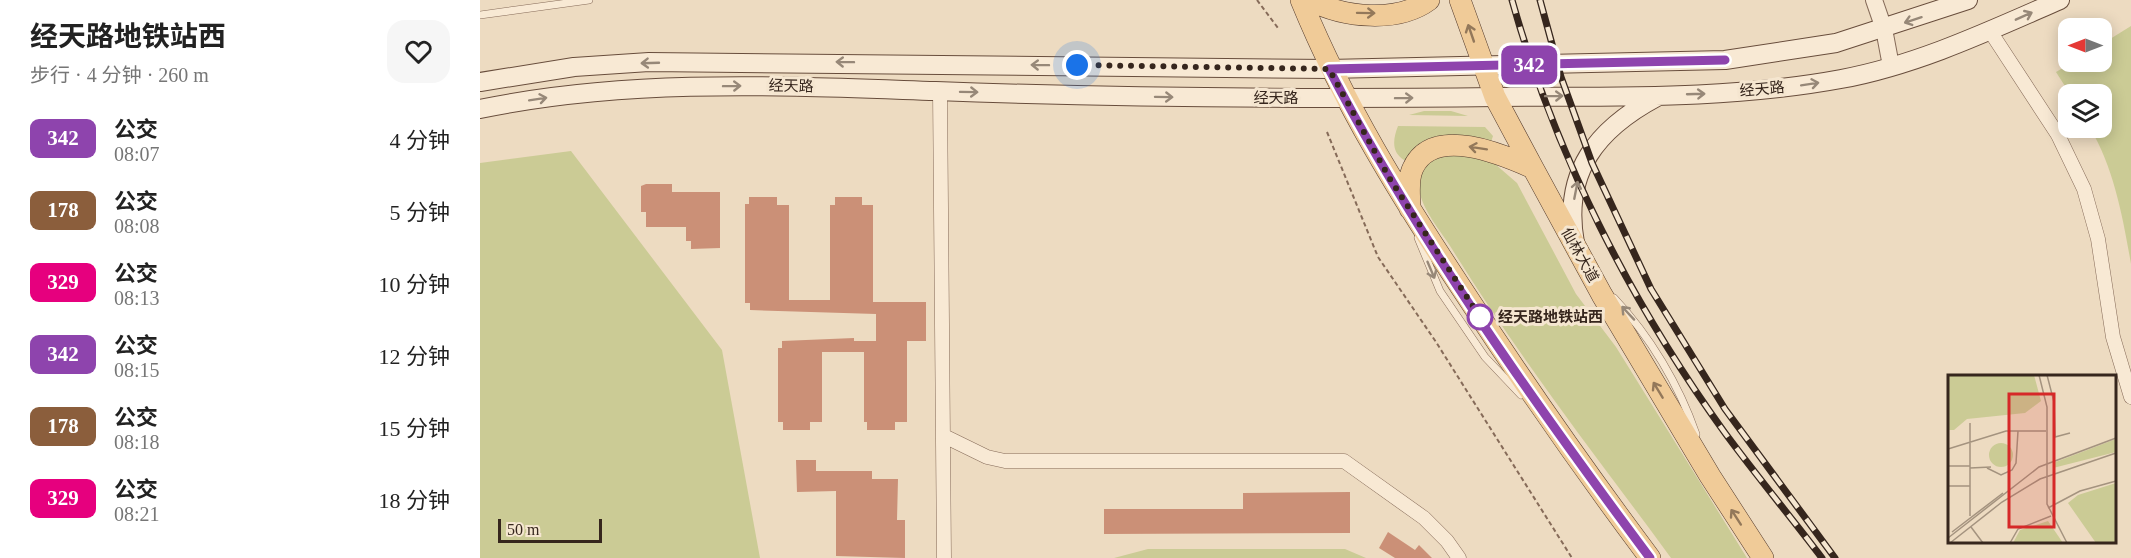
<!DOCTYPE html>
<html lang="zh">
<head>
<meta charset="utf-8">
<style>
	body { margin:0; font-family:"Times New Roman","Noto Sans SC",serif; background:#f6f6f6; color:#222; height:100vh; display:flex; flex-direction:column; font-size:22px; white-space:nowrap }
	* { box-sizing:border-box; margin:0 }
	p { font-size:20px; color:#767676 }
	.icon { flex:none; width:33px; height:33px; fill:none; stroke:currentColor; stroke-width:2; stroke-linecap:round; stroke-linejoin:round }
	.map { position:relative; flex:1; overflow:hidden }
	.panel { display:flex; flex-direction:column; background:#fff; width:480px }
	.panel>* { flex:none }
	.badge { padding:0 12px; border-radius:9px; font-size:21px; line-height:39px }
	.needle { width:39px; rotate:270deg }
	.buttons { position:absolute; left:1578px; top:18px; display:grid; gap:12px }
	.buttons a { display:grid; place-items:center; width:54px; height:54px; border-radius:12px; background:#fff; box-shadow:0 3px 15px #0003; font-size:30px }
	.scale { position:absolute; left:18px; bottom:15px; width:104px; box-sizing:border-box; padding-left:6px; border:3px solid #36261d; border-top:0; font-size:16px; line-height:21px; white-space:nowrap; color:#36261d; -webkit-text-stroke:4px #f5e6d0; paint-order:stroke }
	.you { position:absolute; width:30px; height:30px; margin:-15px; border:4px solid #fff; border-radius:50%; background:#1a73e8; box-shadow:0 0 0 9px #1a73e833 }
	.map>.badge { position:absolute; translate:-50% -50%; box-shadow:0 0 0 3px #fff }
	.round { display:grid; place-items:center; flex:none; width:63px; height:63px; border-radius:18px; background:#f6f6f6 }
	.headline { display:flex; align-items:center; justify-content:space-between; height:102px; padding:0 30px }
	h1 { font-size:28px; font-weight:700; line-height:45px }
	ul { padding:0; list-style:none }
	li { display:flex; align-items:center; gap:18px; height:72px; padding:0 30px }
	li div { flex:1 }
	li b { display:block; font-size:22px }
	li em { font-style:normal }
	li .badge { min-width:66px; font-weight:700; text-align:center }
	main { display:flex; flex:1; min-height:0 }
	.map>svg:first-child { display:block }
	.green { fill:#cbcb95 }
	.building { fill:#cb9077 }
	.lines { fill:none; stroke-linecap:round; stroke-linejoin:round }
	.service-casing { stroke:#866b59; stroke-width:8 }
	.minor-casing { stroke:#866b59; stroke-width:15 }
	.tertiary-casing { stroke:#866b59; stroke-width:18 }
	.secondary-casing { stroke:#684d3c; stroke-width:20 }
	.primary-casing { stroke:#543b2d; stroke-width:22 }
	.path { stroke:#866b59; stroke-width:2; stroke-dasharray:4.5 3; stroke-linecap:butt }
	.service { stroke:#f8e9d4; stroke-width:7 }
	.minor { stroke:#f8e9d4; stroke-width:14 }
	.tertiary { stroke:#f8e9d4; stroke-width:16 }
	.secondary { stroke:#f8e9d4; stroke-width:18 }
	.primary { stroke:#f0cb98; stroke-width:21 }
	.rail-casing { stroke:#36261d; stroke-width:7 }
	.rail { stroke:#f5e6d0; stroke-width:4.5; stroke-dasharray:14; stroke-linecap:butt }
	.oneway { stroke:#93785a }
	.oneway2 { stroke:#978878 }
	.line-casing { stroke:#fff; stroke-width:14 }
	.line { stroke:#8e44ad; stroke-width:9 }
	.walk { stroke:#36261d; stroke-width:6; stroke-dasharray:0 10.8 }
	.stop-dot { fill:#fff; stroke:#8e44ad; stroke-width:3 }
	.labels { text-anchor:middle; stroke-width:6; stroke-linejoin:round; paint-order:stroke }
	.street-label { font-size:15px; fill:#36261d; stroke:#f5e6d0 }
	.stop-label { font-size:15px; font-weight:bold; fill:#36261d; stroke:#f5e6d0; text-anchor:start }
	.inset-road { fill:none; stroke:#a4937f; stroke-width:1.5 }
	.view { fill:#d62828; fill-opacity:0.15; stroke:#d62828; stroke-width:3 }
	.inset-edge { fill:none; stroke:#36261d; stroke-width:3 }
</style>
</head>
<body>
<main>
<section class="panel">
<div class="headline"><div><h1>经天路地铁站西</h1><p>步行 · 4 分钟 · 260 m</p></div><a class="round"><svg class="icon" aria-label="heart" viewBox="0 0 24 24"><path d="M12 20l-8-8c-3-5 5-10 8-4 3-6 11-1 8 4z"/></svg></a></div>
<ul>
<li><span class="badge" style="background:#8e44ad;color:#fff">342</span><div><b>公交</b><p>08:07</p></div><em>4 分钟</em></li>
<li><span class="badge" style="background:#8b5e3c;color:#fff">178</span><div><b>公交</b><p>08:08</p></div><em>5 分钟</em></li>
<li><span class="badge" style="background:#e6007e;color:#fff">329</span><div><b>公交</b><p>08:13</p></div><em>10 分钟</em></li>
<li><span class="badge" style="background:#8e44ad;color:#fff">342</span><div><b>公交</b><p>08:15</p></div><em>12 分钟</em></li>
<li><span class="badge" style="background:#8b5e3c;color:#fff">178</span><div><b>公交</b><p>08:18</p></div><em>15 分钟</em></li>
<li><span class="badge" style="background:#e6007e;color:#fff">329</span><div><b>公交</b><p>08:21</p></div><em>18 分钟</em></li>
</ul>
</section>
<div class="map">
<svg width="1651" height="558" viewBox="0 0 1651 558">
	<rect width="100%" height="100%" fill="#eddbc1"/>
	<path class="green" d="M1651 26V264C1643 218 1634 168 1610 128H1622V94H1590L1576 72 1593 62H1622V44Z
		M944 111H971L988 116 929 115Z
		M918 126 1005 127 1013 136 1011 142 924 160C911 152 913 139 918 126Z
		M91 151 242 350 280 558H0V163Z
		M962 153 1007 157 1037 183 1096 294 1136 347 1267 558H1191L1169 528C1101 437 1032 346 972 249 961 231 942 210 939 189 937 172 949 161 962 153Z
		M668 549H865L886 558H634Z"/>
	<path class="building" d="M166 184H192V192H240V248L211 249V241H206V227H166V212H161V186Z
		M269 197H297V205H309V300H350V205H355V197H382V205H393V302H446V341H427V422H415V430H387V422H384V352H342V422H330V430H303V422H298V348H302V341L374 338V341H396V314L270 310V303H265V204H269Z
		M316 460H336V471H392V479H418L417 520H425V558L356 556V491L317 492Z
		M870 492V533L624 534V509H763V493Z
		M908 532 935 550 939 545 952 558H915L899 548Z"/>
	<g class="lines">
		<defs>
			<path id="service" d="M0 15 109 0
				M938 238 960 291 1005 357 1041 395
				M1134 298C1170 336 1199 385 1216 434"/>
			<path id="minor" d="M1510 31 1578 135 1604 189 1618 239 1633 337 1651 397
				M460 91 464 558
				M464 436 507 457 525 461H864L944 518 967 541 979 558"/>
			<path id="tertiary" d="M1394 0 1404 29 1411 66"/>
			<path id="secondary" d="M0 82 94 67 169 62 849 69 1245 60 1356 43 1488 0
				M0 109C150 78 303 86 456 91 643 98 830 99 1017 97 1131 96 1248 100 1361 79 1437 65 1509 31 1580 0
				M1095 243C1082 172 1117 129 1177 97"/>
			<path id="primary" d="M821 0C864 105 920 195 982 289 1042 381 1104 470 1170 558
				M830 0C864 18 918 23 949 0
				M980 0 1015 97 1053 168 1122 295 1230 476 1283 558
				M930 209C930 196 927 180 933 168 953 124 1024 155 1053 168"/>
		</defs>
		<use href="#service" class="service-casing"/>
		<use href="#minor" class="minor-casing"/>
		<use href="#tertiary" class="tertiary-casing"/>
		<use href="#secondary" class="secondary-casing"/>
		<use href="#primary" class="primary-casing"/>
		<path class="path" d="M777 0 798 28
			M847 132 898 257 956 342 1092 558"/>
		<use href="#service" class="service"/>
		<use href="#minor" class="minor"/>
		<use href="#tertiary" class="tertiary"/>
		<use href="#secondary" class="secondary"/>
		<use href="#primary" class="primary"/>
		<defs>
			<path id="rail" d="M1032 0C1075 154 1151 303 1245 433 1276 475 1310 516 1342 558
				M1060 0 1081 77 1112 163 1171 289 1245 409 1355 558"/>
		</defs>
		<use href="#rail" class="rail-casing"/>
		<use href="#rail" class="rail"/>
	</g>
	<defs><path id="oneway-shaft" d="M-6 0H5M1.5-3L5.5 0L1.5 3" fill="none" stroke-width="1.6" stroke-linecap="round" stroke-linejoin="round" transform="scale(1.5)"/></defs>
	<g class="oneway">
		<use href="#oneway-shaft" transform="translate(886 13) rotate(1)"/>
		<use href="#oneway-shaft" transform="translate(991 33) rotate(-109)"/>
		<use href="#oneway-shaft" transform="translate(998 148) rotate(-171)"/>
		<use href="#oneway-shaft" transform="translate(1178 390) rotate(-121)"/>
		<use href="#oneway-shaft" transform="translate(1256 517) rotate(-123)"/>
	</g>
	<g class="oneway2">
		<use href="#oneway-shaft" transform="translate(1544 16) rotate(-24)"/>
		<use href="#oneway-shaft" transform="translate(1433 20) rotate(162)"/>
		<use href="#oneway-shaft" transform="translate(365 62) rotate(-179)"/>
		<use href="#oneway-shaft" transform="translate(170 63) rotate(178)"/>
		<use href="#oneway-shaft" transform="translate(560 65) rotate(-179)"/>
		<use href="#oneway-shaft" transform="translate(1330 84) rotate(-9)"/>
		<use href="#oneway-shaft" transform="translate(252 86) rotate(-1)"/>
		<use href="#oneway-shaft" transform="translate(489 92) rotate(1)"/>
		<use href="#oneway-shaft" transform="translate(1216 94) rotate(-2)"/>
		<use href="#oneway-shaft" transform="translate(1074 96) rotate(-1)"/>
		<use href="#oneway-shaft" transform="translate(684 97) rotate(1)"/>
		<use href="#oneway-shaft" transform="translate(924 98) rotate(-1)"/>
		<use href="#oneway-shaft" transform="translate(58 99) rotate(-9)"/>
		<use href="#oneway-shaft" transform="translate(1096 190) rotate(-79)"/>
		<use href="#oneway-shaft" transform="translate(951 270) rotate(67)"/>
		<use href="#oneway-shaft" transform="translate(1148 313) rotate(-133)"/>
	</g>
	<g class="lines">
		<defs>
			<path id="line" d="M1170 558C1055 404 938 240 849 69L1245 60"/>
		</defs>
		<use href="#line" class="line-casing"/>
		<use href="#line" class="line"/>
		<path class="walk" d="M597 65 849 69 910 179 1000 317"/>
	</g>
	<circle class="stop-dot" cx="1000" cy="317" r="12"/>
	<g class="labels">
		<g class="street-label">
			<text transform="translate(311 86) rotate(1)" y="5">经天路</text>
			<text transform="translate(1282 89) rotate(-5)" y="5">经天路</text>
			<text x="796" y="103">经天路</text>
			<text transform="translate(1100 255) rotate(61)" y="5">仙林大道</text>
		</g>
		<g class="stop-label">
			<text x="1018" y="322">经天路地铁站西</text>
		</g>
	</g>
	<g transform="translate(1468 375)">
		<rect width="168" height="168" fill="#eddbc1"/>
		<path d="M0 0H86L93 26 77 38 19 44 6 55H0ZM168 64V77L105 93V88ZM41 80a12 12 0 1 1 24 0a12 12 0 1 1-24 0ZM168 108V168H148L120 128 130 120ZM100 146 115 168H65L72 155Z" fill="#cbcb95"/>
		<path class="inset-road" d="M91 0 99 32V129L119 168M99 0 106 27 107 62 122 58M0 74 58 56H98M0 91H22M22 93 43 92M39 93 53 100 64 95 68 88 70 56M0 111H22M100 133 132 116 168 106M22 141V48M23 152 35 168M4 157 55 118M0 163 91 92 168 63M2 168 54 127 92 104 168 78M62 168 70 154 103 141"/>
		<path class="view" d="M61 19H106V152H61Z"/>
		<rect width="168" height="168" class="inset-edge"/>
	</g>
</svg>
<div class="buttons">
<a><svg class="needle" viewBox="-14 -14 28 28"><path d="M0-13l5 13h-10z" fill="#e53935"/><path d="M0 13l5-13h-10z" fill="#767676"/></svg></a>
<a><svg class="icon" aria-label="layers" viewBox="0 0 24 24"><path d="M12 4l9 5-9 5-9-5zM3 14l9 5 9-5"/></svg></a>
</div>
<div class="scale">50 m</div>
<div class="you" style="left:597px;top:65px"></div>
<b class="badge" style="left:1049px;top:65px;background:#8e44ad;color:#fff">342</b>
</div>
</main>
</body>
</html>
